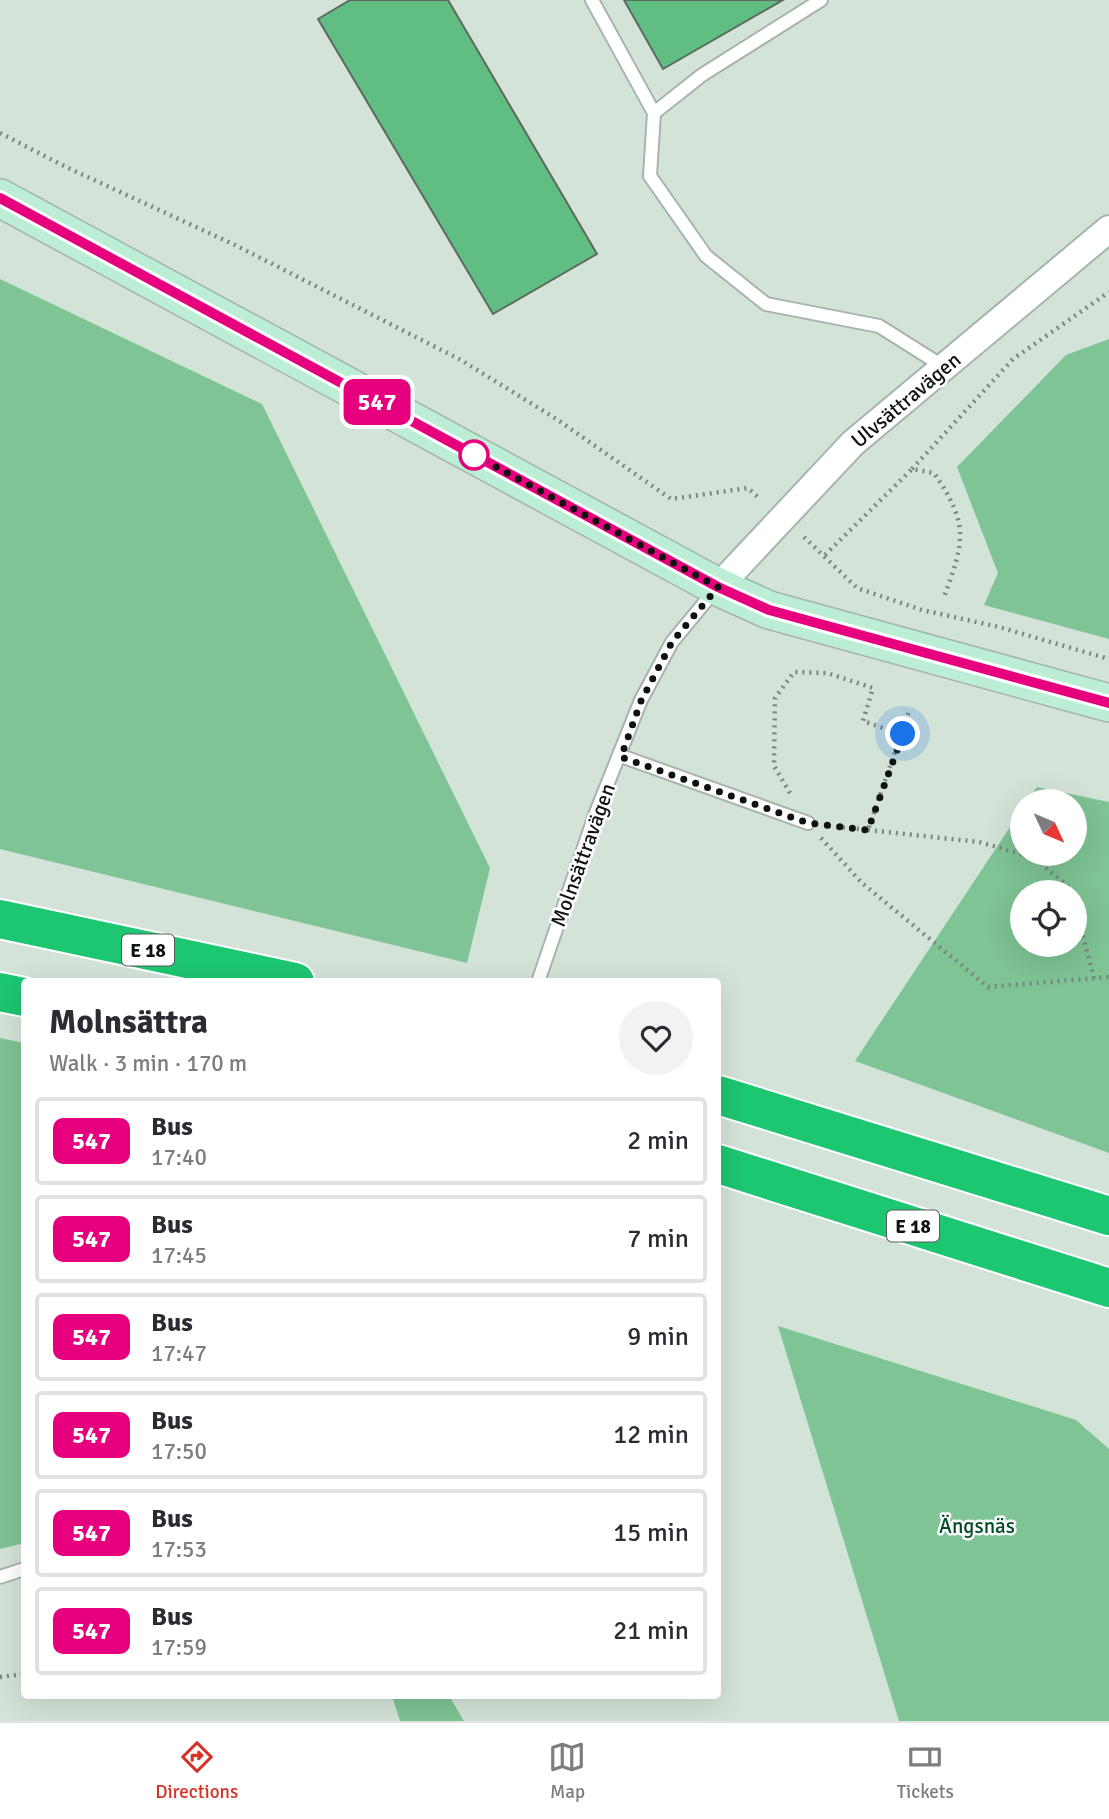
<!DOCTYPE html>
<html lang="en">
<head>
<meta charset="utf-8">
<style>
	body { margin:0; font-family:Signika,sans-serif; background:#f2f2f3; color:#2b2b33; height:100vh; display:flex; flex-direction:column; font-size:26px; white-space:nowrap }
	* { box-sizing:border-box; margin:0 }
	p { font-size:23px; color:#7c7c81 }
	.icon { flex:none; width:38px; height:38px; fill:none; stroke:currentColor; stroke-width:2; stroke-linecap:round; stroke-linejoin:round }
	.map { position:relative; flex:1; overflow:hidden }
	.sheet { position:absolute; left:21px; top:978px; width:700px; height:721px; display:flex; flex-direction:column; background:#fff; border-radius:7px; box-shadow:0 7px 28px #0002 }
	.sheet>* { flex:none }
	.badge { padding:0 14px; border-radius:10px; font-size:24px; line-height:46px }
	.needle { width:46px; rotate:134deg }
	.buttons { position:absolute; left:1010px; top:789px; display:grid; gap:14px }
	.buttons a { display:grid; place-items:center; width:77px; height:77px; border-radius:50%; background:#fff; box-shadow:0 7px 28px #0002; font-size:35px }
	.you { position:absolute; width:35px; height:35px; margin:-18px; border:5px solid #fff; border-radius:50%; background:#1a73e8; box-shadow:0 0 0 10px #1a73e833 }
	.map>.badge { position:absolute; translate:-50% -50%; box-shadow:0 0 0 4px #fff }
	.round { display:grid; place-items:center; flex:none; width:74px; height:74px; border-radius:37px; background:#f2f2f3 }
	.headline { display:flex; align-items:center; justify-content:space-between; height:119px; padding:0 28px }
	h1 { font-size:33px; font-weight:700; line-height:52px }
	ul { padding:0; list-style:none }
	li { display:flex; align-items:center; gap:21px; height:88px; margin:0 14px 10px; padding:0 14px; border:4px solid #e1e1e2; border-radius:7px }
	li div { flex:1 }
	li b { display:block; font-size:26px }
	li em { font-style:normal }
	li .badge { min-width:77px; font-weight:700; text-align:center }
	.menu { display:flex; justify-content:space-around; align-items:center; height:98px; border-top:2px solid #e1e1e2; background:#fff; font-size:19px; color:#7c7c81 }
	.menu a { display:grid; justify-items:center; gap:4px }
	.menu .active { color:#d93025 }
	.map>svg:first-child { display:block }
	.green { fill:#7ec494; fill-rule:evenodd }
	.building { fill:#61be82; stroke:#5c6a60; stroke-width:2 }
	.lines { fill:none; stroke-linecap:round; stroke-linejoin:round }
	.lane-casing { stroke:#a6b4a9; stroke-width:16 }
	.street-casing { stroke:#a6b4a9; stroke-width:30 }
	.secondary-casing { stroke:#a6b4a9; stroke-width:40 }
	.highway-casing { stroke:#fff; stroke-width:42 }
	.path { stroke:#7b857e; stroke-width:4.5; stroke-dasharray:2 5; stroke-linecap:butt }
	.lane { stroke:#fff; stroke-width:12 }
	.street { stroke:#fff; stroke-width:26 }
	.secondary { stroke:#bbeed4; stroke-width:37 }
	.highway { stroke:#1dc670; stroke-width:38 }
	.line-casing { stroke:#fff; stroke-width:16 }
	.line { stroke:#e6007e; stroke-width:10 }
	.walk { stroke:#0e1310; stroke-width:7; stroke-dasharray:0 12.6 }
	.stop-dot { fill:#fff; stroke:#e6007e; stroke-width:3.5 }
	.labels { text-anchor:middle; stroke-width:5; stroke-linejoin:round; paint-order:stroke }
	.shield { fill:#fff; stroke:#565a58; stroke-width:2 }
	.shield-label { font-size:19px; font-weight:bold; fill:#0e1310 }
	.street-label { font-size:21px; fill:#0e1310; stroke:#fff }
	.park-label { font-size:21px; fill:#004c26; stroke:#fff }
</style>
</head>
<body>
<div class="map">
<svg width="1109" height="1721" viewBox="0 0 1109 1721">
	<rect width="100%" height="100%" fill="#d4e3d8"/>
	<path class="green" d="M0 279 262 404 490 868 467 963 0 849Z
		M1109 339V639L984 605 998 573 957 467 1066 355Z
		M1037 787 1109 802V1153L855 1061 1022 809V854H1074V802L1027 801ZM1022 892H1074V945H1022Z
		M0 1038 24 1043V1543L0 1549Z
		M778 1326 1076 1420 1109 1449V1721H899Z
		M392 1696H449L464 1721H400Z"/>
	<path class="building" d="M350 0H448L597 254 493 314 318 19Z
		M624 0H783L663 69Z"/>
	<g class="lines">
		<defs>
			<path id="lane" d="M592 0 654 113
				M821 0 702 75 654 113 650 176 706 256 766 304 879 326 944 367
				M621 756 808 823
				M538 982 595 815 641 700 672 642 715 590
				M0 1577 24 1569"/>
			<path id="street" d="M718 587 853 443 1109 229"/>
			<path id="secondary" d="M0 198 718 587 769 610 1109 703"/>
			<path id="highway" d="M0 919 295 982
				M0 992 24 997
				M718 1095 1109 1216
				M718 1164 1109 1288"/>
		</defs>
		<use href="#lane" class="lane-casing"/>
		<use href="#street" class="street-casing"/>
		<use href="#secondary" class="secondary-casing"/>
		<use href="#highway" class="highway-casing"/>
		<path class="path" d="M0 133 66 167 235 245 461 360 558 420 671 499 748 488 760 499
			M912 469 1013 359 1109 292
			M804 537 857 588 922 610 999 627 1109 659
			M825 555 912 469 934 473C969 524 965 540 944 597
			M790 793 774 766 775 698 794 672 827 673 873 688 863 721 903 735
			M829 826 868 830 909 711
			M868 830 979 842 1022 854
			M821 838 862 883 988 987 1109 977
			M1022 854 1033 857 1069 887 1071 892
			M1074 902 1094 978
			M0 1677 24 1674"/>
		<use href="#lane" class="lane"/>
		<use href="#street" class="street"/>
		<use href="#secondary" class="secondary"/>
		<use href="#highway" class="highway"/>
	</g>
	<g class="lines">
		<defs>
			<path id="line" d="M0 198 718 587 769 610 1109 703"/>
		</defs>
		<use href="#line" class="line-casing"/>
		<use href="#line" class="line"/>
		<path class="walk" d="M474 455 718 587 672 642 641 701 621 757 808 823 868 830 903 734"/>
	</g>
	<circle class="stop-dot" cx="474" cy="455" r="14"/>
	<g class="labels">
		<g class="shield">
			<rect x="122" y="934.5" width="52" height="31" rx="5"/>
			<rect x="887" y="1210.5" width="52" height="31" rx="5"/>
		</g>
		<g class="shield-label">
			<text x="148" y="957">E 18</text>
			<text x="913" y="1233">E 18</text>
		</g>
		<g class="street-label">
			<text transform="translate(906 400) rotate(-40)" y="7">Ulvsättravägen</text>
			<text transform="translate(583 855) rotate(-70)" y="7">Molnsättravägen</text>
		</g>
		<g class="park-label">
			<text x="977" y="1533">Ängsnäs</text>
		</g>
	</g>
</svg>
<div class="buttons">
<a><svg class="needle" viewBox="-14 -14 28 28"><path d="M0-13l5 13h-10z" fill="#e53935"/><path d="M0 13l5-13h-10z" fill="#7c7c81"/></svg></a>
<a><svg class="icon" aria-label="locate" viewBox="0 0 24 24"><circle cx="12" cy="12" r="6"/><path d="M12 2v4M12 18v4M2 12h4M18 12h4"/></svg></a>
</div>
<div class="you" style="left:903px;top:734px"></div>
<b class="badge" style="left:377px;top:402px;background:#e6007e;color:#fff">547</b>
<section class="sheet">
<div class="headline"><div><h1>Molnsättra</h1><p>Walk · 3 min · 170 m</p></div><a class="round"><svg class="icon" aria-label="heart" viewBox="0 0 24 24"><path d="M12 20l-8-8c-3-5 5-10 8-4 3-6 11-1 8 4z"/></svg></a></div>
<ul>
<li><span class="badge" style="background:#e6007e;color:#fff">547</span><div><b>Bus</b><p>17:40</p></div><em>2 min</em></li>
<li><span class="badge" style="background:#e6007e;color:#fff">547</span><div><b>Bus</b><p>17:45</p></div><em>7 min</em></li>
<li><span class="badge" style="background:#e6007e;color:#fff">547</span><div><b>Bus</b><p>17:47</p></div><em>9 min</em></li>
<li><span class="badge" style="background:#e6007e;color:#fff">547</span><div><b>Bus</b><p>17:50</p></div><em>12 min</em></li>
<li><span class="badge" style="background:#e6007e;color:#fff">547</span><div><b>Bus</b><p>17:53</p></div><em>15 min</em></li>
<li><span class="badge" style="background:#e6007e;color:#fff">547</span><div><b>Bus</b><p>17:59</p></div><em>21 min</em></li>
</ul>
</section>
</div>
<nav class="menu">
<a class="active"><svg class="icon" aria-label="directions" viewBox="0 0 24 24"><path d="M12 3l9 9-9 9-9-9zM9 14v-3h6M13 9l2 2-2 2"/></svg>Directions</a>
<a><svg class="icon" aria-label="map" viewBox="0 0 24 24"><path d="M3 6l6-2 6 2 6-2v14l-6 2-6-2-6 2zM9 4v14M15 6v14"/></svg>Map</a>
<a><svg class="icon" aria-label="tickets" viewBox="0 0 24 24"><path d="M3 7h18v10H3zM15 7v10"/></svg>Tickets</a>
</nav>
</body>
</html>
